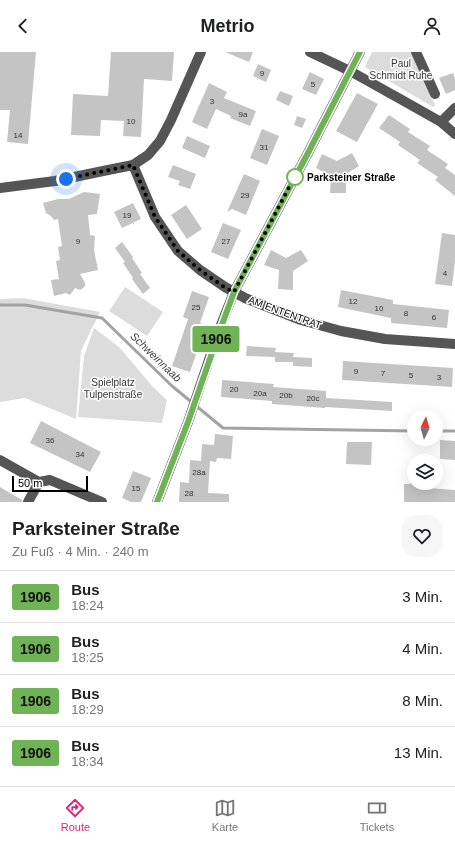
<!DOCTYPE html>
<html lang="de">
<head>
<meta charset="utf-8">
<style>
	body { margin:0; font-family:Arial,sans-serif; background:#f6f6f6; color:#202124; height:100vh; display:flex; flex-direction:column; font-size:15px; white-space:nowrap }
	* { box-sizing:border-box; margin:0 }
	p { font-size:13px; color:#757577 }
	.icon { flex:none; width:22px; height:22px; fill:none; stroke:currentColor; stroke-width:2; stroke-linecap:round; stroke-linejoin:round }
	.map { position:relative; height:450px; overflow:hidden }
	.panel { display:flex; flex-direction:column; background:#fff; flex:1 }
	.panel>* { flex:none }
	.badge { padding:0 8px; border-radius:3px; font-size:14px; line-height:26px }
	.needle { width:26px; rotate:5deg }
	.controls { position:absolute; left:407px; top:358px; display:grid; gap:8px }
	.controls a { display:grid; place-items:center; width:36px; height:36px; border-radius:50%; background:#fff; box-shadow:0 4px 16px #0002; font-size:20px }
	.scale { position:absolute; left:12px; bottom:10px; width:76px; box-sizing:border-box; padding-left:4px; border:2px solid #000; border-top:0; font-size:11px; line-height:14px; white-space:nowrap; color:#000; -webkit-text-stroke:3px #fff; paint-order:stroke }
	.you { position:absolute; width:20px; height:20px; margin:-10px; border:3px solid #fff; border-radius:50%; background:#1a73e8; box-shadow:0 0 0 6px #1a73e833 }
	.map>.badge { position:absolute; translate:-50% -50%; box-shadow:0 0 0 2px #fff }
	.round { display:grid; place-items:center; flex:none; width:42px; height:42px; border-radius:16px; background:#f6f6f6 }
	.summary { display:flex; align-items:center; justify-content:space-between; height:68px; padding:0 12px }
	h1 { font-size:19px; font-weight:600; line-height:30px }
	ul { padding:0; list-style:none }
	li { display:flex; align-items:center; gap:12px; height:52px; padding:0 12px; border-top:1px solid #e0e0e0 }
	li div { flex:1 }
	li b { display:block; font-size:15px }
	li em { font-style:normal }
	li .badge { min-width:44px; font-weight:700; text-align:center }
	header { display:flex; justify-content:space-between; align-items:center; height:52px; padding:0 12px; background:#fff; font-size:18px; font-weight:600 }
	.dock { display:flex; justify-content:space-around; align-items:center; height:56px; border-top:1px solid #e0e0e0; background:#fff; font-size:11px; color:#757577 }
	.dock a { display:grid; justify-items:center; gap:2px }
	.dock .on { color:#db2777 }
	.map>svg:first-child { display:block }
	.green { fill:#dcdcdc }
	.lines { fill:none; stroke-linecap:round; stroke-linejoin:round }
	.stream { stroke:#a3a3a3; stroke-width:3 }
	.building { fill:#c4c4c4 }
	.minor { stroke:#555; stroke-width:10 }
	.line-casing { stroke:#fff; stroke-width:9 }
	.line { stroke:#70b356; stroke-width:6 }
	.walk { stroke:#000; stroke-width:4; stroke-dasharray:0 7.2 }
	.stop-dot { fill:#fff; stroke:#70b356; stroke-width:2 }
	.labels { text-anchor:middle; stroke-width:3; stroke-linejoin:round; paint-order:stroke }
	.number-label { font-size:8px; fill:#313131 }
	.park-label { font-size:10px; fill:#333; stroke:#fff }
	.stop-label { font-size:10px; font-weight:bold; fill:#000; stroke:#fff; text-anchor:start }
	.street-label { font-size:10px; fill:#000; stroke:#fff }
	.water-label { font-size:11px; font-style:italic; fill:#444; stroke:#fff }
</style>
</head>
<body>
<header><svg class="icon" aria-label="back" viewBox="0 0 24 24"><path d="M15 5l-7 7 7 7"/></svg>Metrio<svg class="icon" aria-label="person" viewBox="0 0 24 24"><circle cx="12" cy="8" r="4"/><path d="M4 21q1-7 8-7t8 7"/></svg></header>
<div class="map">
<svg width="455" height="450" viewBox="0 0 455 450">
	<rect width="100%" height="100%" fill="#fff"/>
	<path class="green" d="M372 0H411L435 53 433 55 365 15Z
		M125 235 163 260 147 284 109 259Z
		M23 246 100 260 81 299 76 367 25 346 0 350V247Z
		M94 276 119 295 153 335 167 348 162 371 78 365 84 304Z"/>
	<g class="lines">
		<path class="stream" d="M0 253H25L102 266 172 334 223 376 414 379
			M436 379H455"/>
	</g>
	<path class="building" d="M0 0H36L28 92 7 90 10 58H0Z
		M111 0H174L172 29 144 27 141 85 123 84 124 69 101 68 100 84 71 83 73 42 108 44Z
		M225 0H253L249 10Z
		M258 12 271 18 266 30 253 24Z
		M310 20 324 27 316 43 302 37Z
		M453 21 455 26V38L446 42 439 26Z
		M209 31 227 40 224 46 256 59 250 74 230 66 231 64 216 57 207 77 192 70Z
		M280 39 293 44 289 54 276 48Z
		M357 41 378 52 357 90 336 79Z
		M389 63 410 77 408 80 430 94 427 98 448 112 445 116 455 123V144L435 128 438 125 417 111 420 108 398 93 400 90 379 76Z
		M297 64 306 67 302 76 294 73Z
		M262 77 279 84 267 113 250 106Z
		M187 84 210 94 205 106 182 96Z
		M352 101 359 114 346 122V141H330L331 124 316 116 322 102 337 109Z
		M173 113 196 122 190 137 178 133 180 129 168 125Z
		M244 122 260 129 246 163 232 157 227 160Z
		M84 140 100 142 97 162 88 163 90 183 95 184 94 198 98 218 80 222 85 231V234L82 237 80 238 75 236 70 243 66 241 54 244 51 228 59 227 56 209 60 208 58 195 62 194 58 167 54 168 51 164 46 161 43 151 58 147H69Z
		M133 151 141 167 122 176 114 160Z
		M186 153 202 177 187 187 171 163Z
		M223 171 241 178 228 207 211 200Z
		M442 181 455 183V210L452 234 435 232Z
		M122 190 133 205 132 206 142 221 140 222 150 236 143 242 132 227 133 226 123 211 125 210 115 196Z
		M271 198 286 206 301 198 308 209 293 219V238L278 237 279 218 264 213Z
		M341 238 393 248V252L449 258 447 276 391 271V266L338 255Z
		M192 239 209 245 200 271 206 273 190 320 172 314 188 267 183 265Z
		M247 294 276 296 275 300 294 301 293 305 312 306V315L293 314V310H275V305L246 304Z
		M343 309 453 316 452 335 342 328Z
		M222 328 274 332 273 335 326 339V346L392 350V359L325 355V356L272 352V349L221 345Z
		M41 369 101 400 90 420 30 391Z
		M215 382 233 384 231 407 217 406 216 410 210 409 208 441 229 442V450H179L180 430 189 431 190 408 201 409 202 392 214 393Z
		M440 388 455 389V408L440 407Z
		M347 390H372L371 413 346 412Z
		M133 419 151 426 141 450H131L122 446Z
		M410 431H429V436L455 438V450H404V432H410Z
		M0 435 22 448V450H0Z"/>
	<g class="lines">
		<path class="minor" d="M310 0 350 19 402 48 441 70 455 82
			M416 0 435 42
			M441 70 455 56
			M133 113 155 165 178 199 200 218 225 235 245 246 301 268 341 279 385 287 455 292
			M0 136 55 129 108 118 133 113 148 103 160 89 171 68 201 0
			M0 408 39 430 50 428 102 450
			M28 450 39 430
			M157 450 188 370 219 278 234 240 308 101 360 0"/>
	</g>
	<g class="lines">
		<defs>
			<path id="line" d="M157 450 188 370 220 278 234 240 308 101 360 0"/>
		</defs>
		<use href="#line" class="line-casing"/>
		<use href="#line" class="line"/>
		<path class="walk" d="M66 127 133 113 155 165 178 199 200 218 224 235 234 240 295 124V125"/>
	</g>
	<circle class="stop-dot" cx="295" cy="125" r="8"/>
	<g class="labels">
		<g class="number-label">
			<text x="262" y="24">9</text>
			<text x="313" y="35">5</text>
			<text x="212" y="52">3</text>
			<text x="243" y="65">9a</text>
			<text x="131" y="72">10</text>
			<text x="18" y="86">14</text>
			<text x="264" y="98">31</text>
			<text x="245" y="146">29</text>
			<text x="127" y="166">19</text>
			<text x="78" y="192">9</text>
			<text x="226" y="192">27</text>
			<text x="445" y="224">4</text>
			<text x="353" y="252">12</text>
			<text x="196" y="258">25</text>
			<text x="379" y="259">10</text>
			<text x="406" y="264">8</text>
			<text x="434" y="268">6</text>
			<text x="356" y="322">9</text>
			<text x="383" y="324">7</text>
			<text x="411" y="326">5</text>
			<text x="439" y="328">3</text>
			<text x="234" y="340">20</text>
			<text x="260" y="344">20a</text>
			<text x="286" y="346">20b</text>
			<text x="313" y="349">20c</text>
			<text x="50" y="391">36</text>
			<text x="80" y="405">34</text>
			<text x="199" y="423">28a</text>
			<text x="136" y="439">15</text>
			<text x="189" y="444">28</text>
		</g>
		<g class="park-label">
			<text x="401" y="15">Paul<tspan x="401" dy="12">Schmidt Ruhe</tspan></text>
			<text x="113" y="334">Spielplatz<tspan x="113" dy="12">Tulpenstraße</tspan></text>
		</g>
		<g class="stop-label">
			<text x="307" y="129">Parksteiner Straße</text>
		</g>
		<g class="street-label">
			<text transform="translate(285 260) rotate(20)" y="4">AM ENTENTRAT</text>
		</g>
		<g class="water-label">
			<text transform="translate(156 305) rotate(44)" y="4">Schweinnaab</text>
		</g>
	</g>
</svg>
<div class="controls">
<a><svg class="needle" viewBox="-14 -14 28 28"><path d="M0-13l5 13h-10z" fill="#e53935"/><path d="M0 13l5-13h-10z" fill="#757577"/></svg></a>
<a><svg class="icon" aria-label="layers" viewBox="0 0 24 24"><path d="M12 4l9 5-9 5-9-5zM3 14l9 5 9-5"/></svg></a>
</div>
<div class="scale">50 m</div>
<div class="you" style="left:66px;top:127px"></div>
<b class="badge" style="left:216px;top:287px;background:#70b356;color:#111">1906</b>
</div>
<section class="panel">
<div class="summary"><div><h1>Parksteiner Straße</h1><p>Zu Fuß · 4 Min. · 240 m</p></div><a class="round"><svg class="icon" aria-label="heart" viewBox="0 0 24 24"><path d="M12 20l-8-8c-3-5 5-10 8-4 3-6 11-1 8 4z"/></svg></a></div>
<ul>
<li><span class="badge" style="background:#70b356;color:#111">1906</span><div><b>Bus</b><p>18:24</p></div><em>3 Min.</em></li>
<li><span class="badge" style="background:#70b356;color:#111">1906</span><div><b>Bus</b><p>18:25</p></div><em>4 Min.</em></li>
<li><span class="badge" style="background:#70b356;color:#111">1906</span><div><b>Bus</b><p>18:29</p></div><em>8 Min.</em></li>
<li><span class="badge" style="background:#70b356;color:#111">1906</span><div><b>Bus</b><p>18:34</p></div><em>13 Min.</em></li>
</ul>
</section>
<nav class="dock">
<a class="on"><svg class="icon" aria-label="directions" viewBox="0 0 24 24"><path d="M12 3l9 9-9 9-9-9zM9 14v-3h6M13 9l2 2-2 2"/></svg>Route</a>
<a><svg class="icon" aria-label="map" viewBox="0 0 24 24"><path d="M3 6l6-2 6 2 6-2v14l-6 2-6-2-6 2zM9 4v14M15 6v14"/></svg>Karte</a>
<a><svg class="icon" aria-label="tickets" viewBox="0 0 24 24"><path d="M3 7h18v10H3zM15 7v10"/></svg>Tickets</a>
</nav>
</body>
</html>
